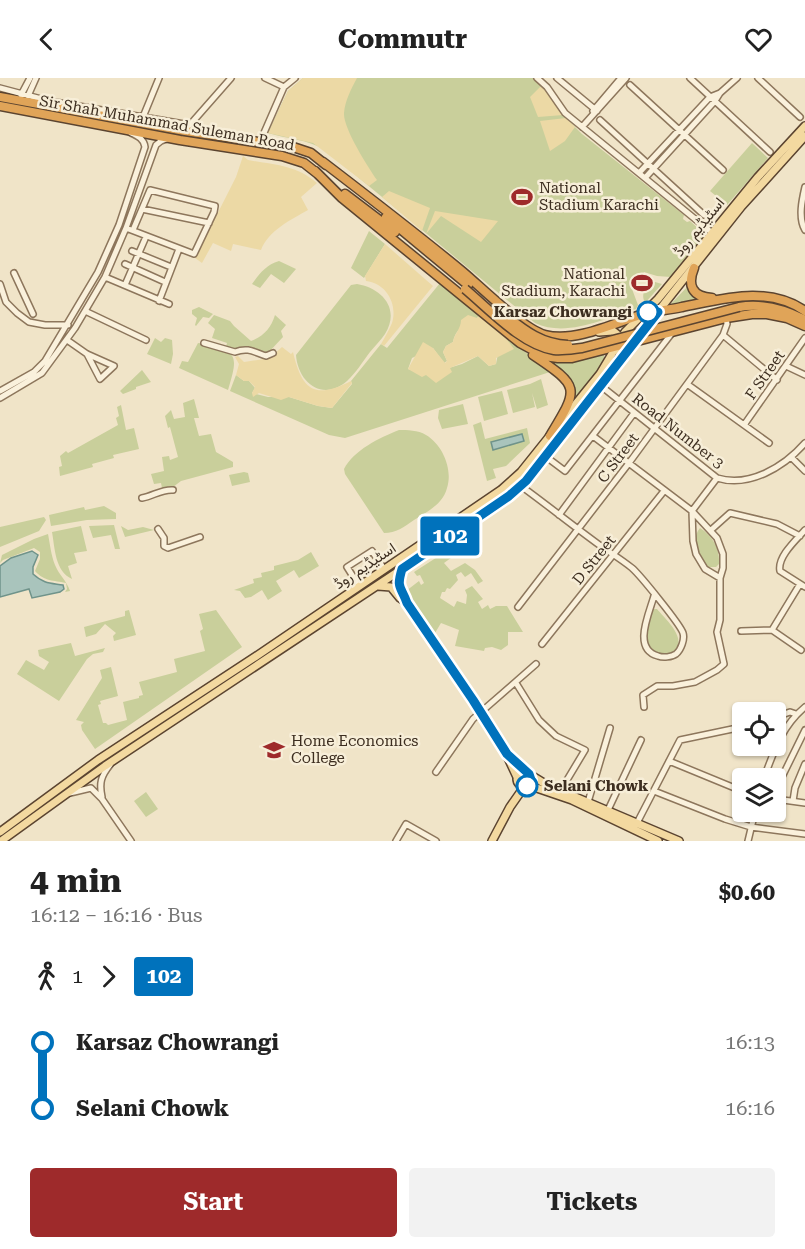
<!DOCTYPE html>
<html lang="en">
<head>
<meta charset="utf-8">
<style>
	body { margin:0; font-family:"Roboto Serif",Vazirmatn,serif; background:#f2f2f2; color:#222; height:100vh; display:flex; flex-direction:column; font-size:22px; white-space:nowrap }
	* { box-sizing:border-box; margin:0 }
	p { font-size:20px; color:#767676 }
	.icon { flex:none; width:33px; height:33px; fill:none; stroke:currentColor; stroke-width:2; stroke-linecap:round; stroke-linejoin:round }
	.map { position:relative; height:763px; overflow:hidden }
	.panel { display:flex; flex-direction:column; background:#fff; flex:1 }
	.panel>* { flex:none }
	.badge { padding:0 12px; border-radius:4px; font-size:21px; line-height:39px }
	.fabs { position:absolute; left:732px; top:624px; display:grid; gap:12px }
	.fabs a { display:grid; place-items:center; width:54px; height:54px; border-radius:6px; background:#fff; box-shadow:0 2px 4px #0004; font-size:30px }
	.map>.badge { position:absolute; translate:-50% -50%; box-shadow:0 0 0 3px #fff }
	.legs { display:flex; align-items:center; gap:9px; height:66px; padding:0 30px; font-size:20px }
	.legs p { margin-inline-start:auto }
	.headline { display:flex; align-items:center; justify-content:space-between; height:102px; padding:0 30px }
	h1 { font-size:33px; font-weight:700; line-height:45px }
	.cta { display:flex; gap:12px; margin-top:auto; padding:12px 30px }
	.cta a { flex:1; height:69px; border-radius:6px; background:#9e2a2b; color:#fff; font-size:24px; font-weight:700; line-height:69px; text-align:center }
	.cta a+a { background:#f2f2f2; color:#222 }
	ul { padding:0 30px; list-style:none }
	li { display:flex; align-items:center; gap:21px; height:66px; font-size:22px }
	li i { display:grid; place-items:center; width:9px; height:100%; margin:0 8px; background:currentColor }
	li i::after { content:''; width:15px; height:15px; margin:-8px; border:4px solid; border-radius:50%; background:#fff }
	li p { margin-inline-start:auto }
	li:first-child i { background:linear-gradient(#0000 50%,currentColor 0) }
	li:last-child i { background:linear-gradient(currentColor 50%,#0000 0) }
	header { display:flex; justify-content:space-between; align-items:center; height:78px; padding:0 30px; background:#fff; font-size:27px; font-weight:700 }
	.map>svg:first-child { display:block }
	.green { fill:#c9cf9b }
	.sand { fill:#ecd9a5 }
	.water { fill:#a9c4bc; stroke:#6f938a; stroke-width:1.5 }
	.lines { fill:none; stroke-linecap:round; stroke-linejoin:round }
	.minor-casing { stroke:#8d765c; stroke-width:8 }
	.major-casing { stroke:#5b4430; stroke-width:10 }
	.highway-casing { stroke:#5b4430; stroke-width:11 }
	.minor { stroke:#faf1dc; stroke-width:5 }
	.major { stroke:#f3d9a0; stroke-width:7 }
	.highway { stroke:#e0a458; stroke-width:8 }
	.highway-bridge-casing { stroke:#5b4430; stroke-width:11; stroke-linecap:butt }
	.highway-bridge { stroke:#e0a458; stroke-width:8 }
	.line-1-casing { stroke:#fff; stroke-width:14 }
	.line-1 { stroke:#0072bc; stroke-width:9 }
	.stop-1-dot { fill:#fff; stroke:#0072bc; stroke-width:3 }
	.labels { text-anchor:middle; stroke-width:5; stroke-linejoin:round; paint-order:stroke }
	.street-label { font-size:15px; fill:#3d2e20; stroke:#f7eed8 }
	.poi-label { font-size:15px; fill:#3d2e20; stroke:#f7eed8; text-anchor:start }
	.stop-label { font-size:15px; font-weight:bold; fill:#3d2e20; stroke:#f7eed8; text-anchor:end }
</style>
</head>
<body>
<header><svg class="icon" aria-label="back" viewBox="0 0 24 24"><path d="M15 5l-7 7 7 7"/></svg>Commutr<svg class="icon" aria-label="heart" viewBox="0 0 24 24"><path d="M12 20l-8-8c-3-5 5-10 8-4 3-6 11-1 8 4z"/></svg></header>
<div class="map">
<svg width="805" height="763" viewBox="0 0 805 763">
	<rect width="100%" height="100%" fill="#f0e4c8"/>
	<path class="green" d="M303 0H533L545 10 563 37 582 56 684 137 683 141 687 144 690 143 700 152 702 160 671 199 657 198 644 194 632 211 638 227 636 231C605 240 567 260 535 245L325 72C306 61 288 61 268 55L288 13Z
		M752 65 768 80 727 127 710 113Z
		M369 153 385 166 364 200 351 190Z
		M279 183 296 191 284 205 271 196 260 210 252 206C260 195 266 187 279 183Z
		M655 204 662 206 645 225C640 215 646 208 655 204Z
		M440 205 480 237C470 249 457 245 453 264L446 268 443 274 447 283 444 285 433 270 412 280 408 291 426 297 462 286 478 278 489 288 496 286 502 255 550 294 345 360 329 357 230 313 236 297 244 303H249L255 310 252 315 268 319H289L318 328 332 330 352 306 351 303 381 266 387 270Z
		M357 206C381 210 401 230 385 256 381 262 375 268 370 274 363 283 356 295 347 303 323 324 298 305 296 277L351 207Z
		M688 208 690 214 699 220 668 229Z
		M199 229 213 236 209 240 203 239 196 248 195 247 197 240 192 236V232Z
		M214 237 230 243 234 248 251 263C264 258 271 250 275 237L286 247 281 253 283 259 268 275C254 275 251 266 235 272L226 269 227 265 212 260 215 251 208 245Z
		M155 260 161 264 165 260 172 262 173 276 171 286 147 276Z
		M198 265C236 274 240 273 228 312L179 290 182 283 188 284Z
		M604 274V283L577 319 575 318 570 301 550 282 576 284Z
		M142 292 151 304 136 309V311L123 316 120 313Z
		M541 301 548 327 537 331 532 315 535 329 513 335 507 312 530 306Z
		M502 313 508 336 484 343 478 319Z
		M194 321 199 340H194L199 358 211 356 216 374 233 384V389L181 403 173 409 162 410 161 405 154 406 151 396 164 393 162 379 169 378 170 382 178 379 170 349 168 350 165 338 171 332 174 341 185 339 183 325Z
		M463 326 468 346 442 351 438 340 439 332Z
		M121 327 126 352 134 350 139 371 113 377 114 380 92 386 93 389 60 398 59 389 62 388 60 378 66 373 68 375 118 347 116 340 119 338 117 329Z
		M481 344 485 361 527 350 530 365 506 388 493 391 496 400 487 403 473 347Z
		M399 352C407 352 418 352 426 357 443 367 453 392 447 410 443 426 427 434 414 442 404 449 396 455 384 455L345 396 344 391C354 372 379 360 399 352Z
		M244 394 248 395 250 404 232 408 229 397Z
		M104 428 116 435V441L87 442 51 448 49 437 84 429 85 432Z
		M44 439 46 442 39 453 0 469V449Z
		M114 447 120 471H115L111 457 93 460 89 448Z
		M81 448 87 473 74 475 77 485 68 488 72 501C55 493 55 471 52 454Z
		M121 448 128 452 143 449 154 452 125 459Z
		M700 450C713 458 720 471 719 486L716 489H707C698 479 690 462 700 450Z
		M48 456C50 466 51 477 55 487 59 497 67 503 70 513L65 514 67 511 66 505C53 502 45 504 35 493L40 481V474L34 470 3 482 0 485 2 477 34 461Z
		M456 467 462 476 457 480 455 477 444 485 451 493 465 485 475 492 483 503 478 506 471 495 465 499 461 494 456 497 458 502 450 511 447 510 445 514H442L440 520 454 529 457 523 466 526 467 517 465 512 472 508 483 521 478 524 482 531 488 527 490 531 496 528H507L523 554H508V567L501 572 492 569 485 570 484 573 455 568 459 552 441 545 435 555 406 513 419 503 421 507 424 505 420 497 417 498 414 494Z
		M311 474 319 488 299 500 294 492 276 503 282 513 268 522 262 512 251 519 245 520 240 513 234 512 254 505 253 501 262 499 261 495 274 492V488L298 482Z
		M654 531H657C666 542 688 560 674 574L660 577C640 569 644 547 654 531Z
		M129 532 136 557 114 563 113 558 116 555 105 546 96 556 86 559 84 549 125 538V533Z
		M216 532 242 569 95 671 82 652 81 647 84 644 76 642 102 600 100 592 111 589 118 618 100 623 101 626 98 627 103 645H106L108 647 127 642 123 624 139 620V618L143 617 139 604 177 594 174 581 205 573 200 553 203 551 199 536Z
		M71 565 75 578 105 570 103 574 93 576 87 581 59 623 17 596 26 582 44 592 49 584 39 578 38 572Z
		M146 714 158 731 146 739 134 723Z"/>
	<path class="sand" d="M303 0H357C351 11 345 23 344 35 343 50 368 89 377 102L369 108 313 65 268 55 288 13Z
		M542 7 545 10 563 37 538 39 530 19Z
		M566 40 575 49 565 63 550 73 540 43Z
		M243 78 248 82C275 87 296 87 317 105L301 119 308 132C292 141 268 153 261 172L233 166 231 173 213 165 202 185 195 180 236 99Z
		M389 113 430 130 422 153 382 119Z
		M435 133 498 143 481 164 441 138 426 156Z
		M385 166 433 208 384 268 381 266C385 259 389 252 392 245 398 226 386 205 366 203L365 198Z
		M468 237 477 240 480 237 502 255 514 271 496 280V286L489 288 478 278 450 290 452 294 436 305 426 297 422 299 408 291 423 264 433 270 445 285 447 283 443 274 446 268 453 264C454 256 461 251 461 242Z
		M282 269 291 276 293 274C302 312 314 322 351 303L352 305 332 330 318 328 289 319 281 322 259 315 253 319 252 315 255 309 249 303H244L236 297 239 286 235 279 238 278 244 284C263 281 267 283 282 269Z"/>
	<path class="water" d="M522 356 524 363 493 372 491 364Z
		M32 473 38 477 33 489V496C44 506 50 505 63 507L64 511 60 514 32 520 29 511 0 519V488L11 480Z"/>
	<g class="lines">
		<defs>
			<path id="minor" d="M265 0 284 9
				M537 0 547 9 565 35 711 154
				M557 0 597 33
				M690 0 770 74
				M758 0 800 39
				M630 7 723 92
				M0 10 49 23 190 47
				M21 17 30 0
				M28 18 36 0
				M593 33 621 0
				M143 39 159 0
				M600 42 704 137
				M188 49 231 0
				M582 49 626 0
				M260 64 284 9 295 0
				M639 95 710 19 720 15
				M645 100 715 23 720 15 737 0
				M805 109C802 122 798 140 805 152
				M142 131 209 145
				M126 150 194 176 214 134 215 128 150 112 133 152
				M132 173 171 189
				M125 186 165 204
				M14 195 33 236
				M105 199 169 226
				M0 206 6 224 17 235 29 244 45 247H68
				M125 207 145 161
				M159 223 179 171
				M85 233 146 262
				M723 257 777 302
				M67 262 87 276 114 288 100 301 87 276
				M204 265 235 274C248 269 254 274 266 278L273 275
				M786 288 805 297
				M687 306 769 365
				M601 308 717 400C749 410 784 389 805 365
				M0 313 34 294 45 283 98 194 119 147 145 69C144 61 138 58 131 55
				M0 320 42 295 75 250 105 199 126 150 156 67 161 63 167 61
				M744 347 805 260
				M593 358 692 433 717 460 723 476V490L720 500V542L717 554 724 586 717 592 695 604 673 608H657L643 617 644 629
				M545 378 565 393 672 255
				M791 379 805 393
				M717 400 692 433 693 463 696 476 705 491 720 500
				M521 408C547 427 572 447 598 466 609 474 621 481 632 490 640 497 680 546 683 555 685 561 681 572 676 576 672 579 663 580 658 578 632 571 649 536 654 518
				M142 420C153 418 162 411 173 412
				M559 437 634 335
				M158 451 164 460V468L168 470 200 459
				M711 452 730 435 777 446 800 458
				M805 452C796 462 777 479 780 493L805 509
				M800 506 772 552 801 572
				M359 508 347 489 372 473 384 491
				M518 529 629 385 723 257 727 246 726 240
				M741 553 772 552
				M542 566 664 413
				M516 605 539 642 556 658 585 672 561 712
				M776 639 790 634 796 636
				M669 683 742 713
				M436 694 473 641 536 586
				M764 700C774 673 782 648 805 629
				M654 713 725 741 751 749 805 756
				M70 715 91 710 102 721 131 763
				M102 719C99 705 101 698 110 687
				M776 721 780 703 805 652
				M776 721 805 725
				M793 723 795 710 805 686
				M588 724 610 650
				M608 732 641 662
				M637 745 680 662 742 649
				M396 763 406 746 436 763
				M748 763 755 734"/>
			<path id="major" d="M599 254 613 253 618 257 621 268 619 281
				M641 255 741 129 805 58
				M562 343 600 296 625 254 658 221 758 99 805 48
				M402 491 398 505 407 525 503 669 517 699
				M378 508 391 509 400 520 407 525
				M517 701a7 7 0 1 1 14 0a7 7 0 1 1-14 0Z
				M529 696 547 707 679 763
				M528 707 572 722 658 763
				M0 754 98 682 255 579 501 412 521 394 553 354
				M1 763 105 688 402 491 516 412 545 378 635 263
				M492 763 510 729 524 709"/>
			<path id="highway" d="M0 19 185 53 293 69 311 75 326 87
				M0 28 180 62 282 78 304 85 318 96
				M323 84C370 120 417 156 463 194 482 210 523 251 545 257 576 265 617 244 646 235 658 232 670 232 682 229 723 221 767 207 805 233
				M315 93 342 120 520 265 544 278 558 280H572L726 240 752 236H767L787 240 805 248
				M345 116 395 154
				M386 139 468 207
				M694 190C687 207 692 219 712 220
				M739 229C763 225 784 231 805 242
				M533 277C581 309 579 310 550 358"/>
		</defs>
		<use href="#minor" class="minor-casing"/>
		<use href="#major" class="major-casing"/>
		<use href="#highway" class="highway-casing"/>
		<use href="#minor" class="minor"/>
		<use href="#major" class="major"/>
		<use href="#highway" class="highway"/>
		<defs>
			<path id="highway-bridge" d="M465 211C489 231 522 267 554 272 563 273 573 271 582 270L739 229
				M501 234C523 251 540 266 568 267"/>
		</defs>
		<use href="#highway-bridge" class="highway-bridge-casing"/>
		<use href="#highway-bridge" class="highway-bridge"/>
	</g>
	<g class="lines">
		<defs>
			<path id="line-1" d="M527 708 531 702 529 696 507 676 473 622 407 525C401 508 396 511 402 491L509 418 526 403 658 234H648"/>
		</defs>
		<use href="#line-1" class="line-1-casing"/>
		<use href="#line-1" class="line-1"/>
	</g>
	<defs>
		<symbol id="stadium-bare" viewBox="-9 -9 18 18"><path d="M0-5a6.5 5 0 1 0 0 10a6.5 5 0 1 0 0-10ZM-3.5-1.8h7v3.6h-7Z" fill="#9e2a2b" stroke="#f7eed8" stroke-width="2.5" paint-order="stroke"/></symbol>
		<symbol id="university-bare" viewBox="-9 -9 18 18"><path d="M0-5L7-2L0 1L-7-2ZM-4 1L0 2.5L4 1V4Q0 6-4 4Z" fill="#9e2a2b" stroke="#f7eed8" stroke-width="2.5" paint-order="stroke"/></symbol>
	</defs>
	<g fill-rule="evenodd">
		<use href="#stadium-bare" x="507" y="104" width="30" height="30"/>
		<use href="#stadium-bare" x="627" y="190" width="30" height="30"/>
		<use href="#university-bare" x="259" y="657" width="30" height="30"/>
	</g>
	<g class="stop-1-dot">
		<circle cx="648" cy="234" r="10"/>
		<circle cx="527" cy="708" r="10"/>
	</g>
	<g class="labels">
		<g class="street-label">
			<text transform="translate(167 45) rotate(10)" y="5">Sir Shah Muhammad Suleman Road</text>
			<text transform="translate(699 149) rotate(-51)" y="5">اسٹیڈیم روڈ</text>
			<text transform="translate(765 297) rotate(-55)" y="5">F Street</text>
			<text transform="translate(678 353) rotate(38)" y="5">Road Number 3</text>
			<text transform="translate(618 380) rotate(-53)" y="5">C Street</text>
			<text transform="translate(594 482) rotate(-51)" y="5">D Street</text>
			<text transform="translate(365 488) rotate(-34)" y="5">اسٹیڈیم روڈ</text>
		</g>
		<g class="poi-label">
			<text x="539" y="115">National<tspan x="539" dy="17">Stadium Karachi</tspan></text>
			<text x="625" y="201" text-anchor="end">National<tspan x="625" dy="17">Stadium, Karachi</tspan></text>
			<text x="291" y="668">Home Economics<tspan x="291" dy="17">College</tspan></text>
		</g>
		<g class="stop-label">
			<text x="632" y="239">Karsaz Chowrangi</text>
			<text x="544" y="713" text-anchor="start">Selani Chowk</text>
		</g>
	</g>
</svg>
<div class="fabs">
<a><svg class="icon" aria-label="locate" viewBox="0 0 24 24"><circle cx="12" cy="12" r="6"/><path d="M12 2v4M12 18v4M2 12h4M18 12h4"/></svg></a>
<a><svg class="icon" aria-label="layers" viewBox="0 0 24 24"><path d="M12 4l9 5-9 5-9-5zM3 14l9 5 9-5"/></svg></a>
</div>
<b class="badge" style="left:450px;top:458px;background:#0072bc;color:#fff">102</b>
</div>
<section class="panel">
<div class="headline"><div><h1>4 min</h1><p>16:12 – 16:16 · Bus</p></div><b>$0.60</b></div>
<div class="legs"><svg class="icon" aria-label="walk" viewBox="0 0 24 24"><circle cx="13" cy="4" r="2"/><path d="M13 8l-2 6 4 7M11 14l-3 7M7 12l3-4h3l4 4"/></svg>1<svg class="icon" aria-label="forward" viewBox="0 0 24 24"><path d="M9 5l7 7-7 7"/></svg><b class="badge" style="background:#0072bc;color:#fff">102</b></div>
<ul>
<li><i style="color:#0072bc"></i><b>Karsaz Chowrangi</b><p>16:13</p></li>
<li><i style="color:#0072bc"></i><b>Selani Chowk</b><p>16:16</p></li>
</ul>
<div class="cta"><a>Start</a><a>Tickets</a></div>
</section>
</body>
</html>
